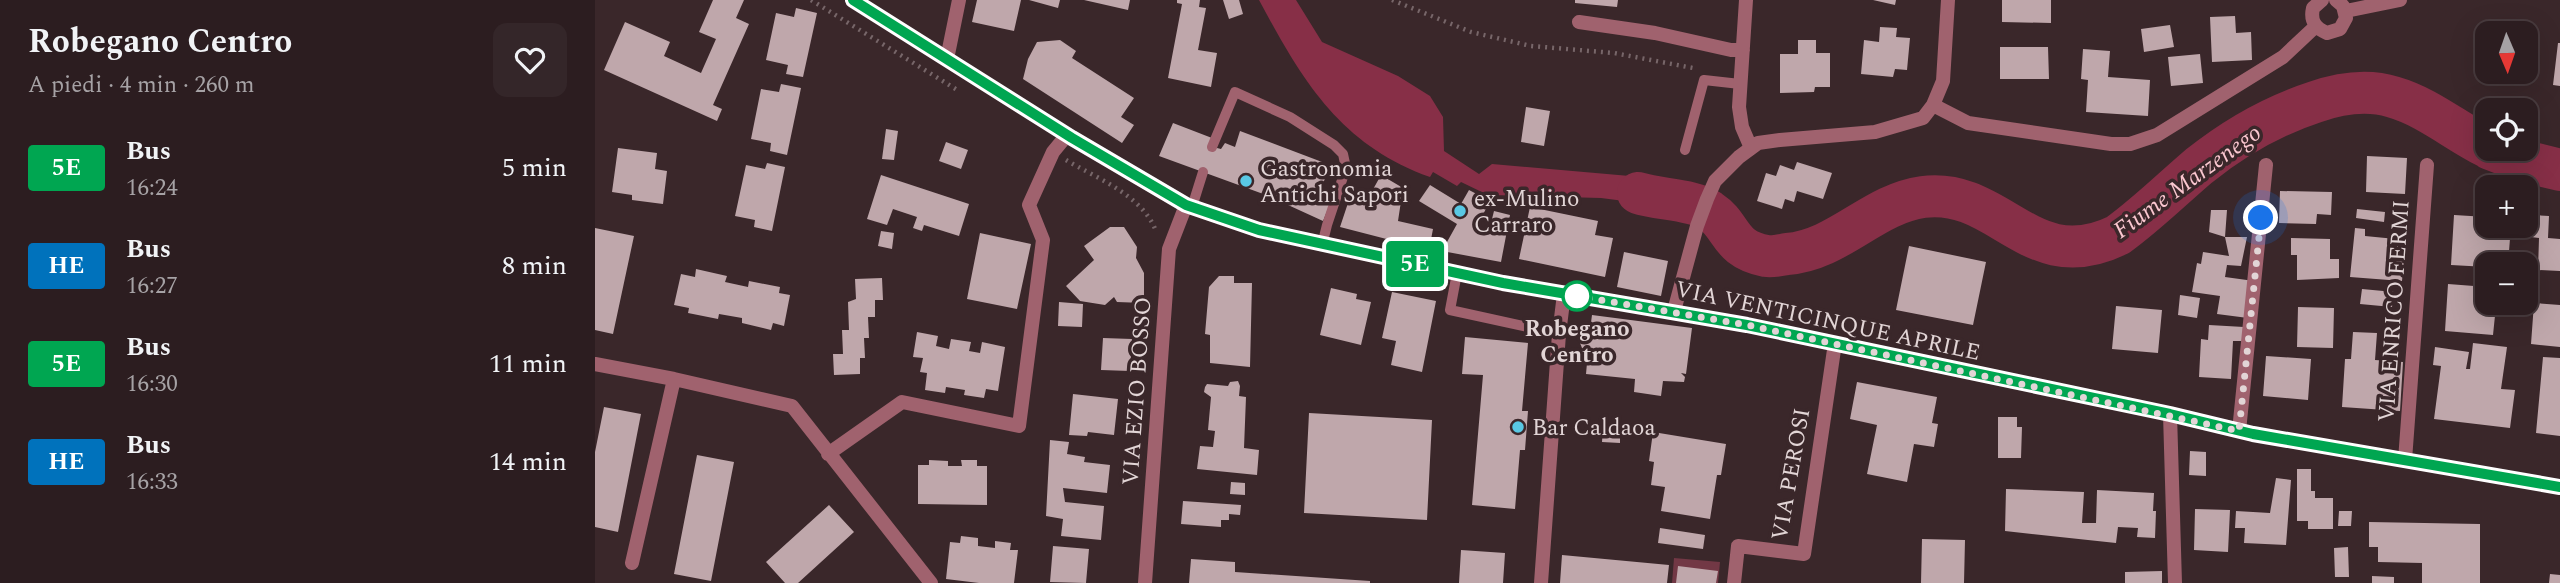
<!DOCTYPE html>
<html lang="it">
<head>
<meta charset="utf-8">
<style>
	body { margin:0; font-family:Spectral,serif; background:#342629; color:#f1f3f6; height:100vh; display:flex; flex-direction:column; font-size:26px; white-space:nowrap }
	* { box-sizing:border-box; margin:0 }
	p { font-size:23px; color:#a6a2a5 }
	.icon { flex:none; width:38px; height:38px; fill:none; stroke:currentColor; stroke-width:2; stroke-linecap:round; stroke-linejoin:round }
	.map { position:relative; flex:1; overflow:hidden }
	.panel { display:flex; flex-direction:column; background:#2c1d20; width:595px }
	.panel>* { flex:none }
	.badge { padding:0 14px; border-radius:5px; font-size:24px; line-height:46px }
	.needle { width:46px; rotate:178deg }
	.fabs { position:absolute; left:1880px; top:21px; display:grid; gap:14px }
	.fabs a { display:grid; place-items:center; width:63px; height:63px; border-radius:14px; background:#2c1d20; box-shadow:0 7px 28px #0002,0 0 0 2px #483b3e; font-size:35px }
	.you { position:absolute; width:35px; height:35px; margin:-18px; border:5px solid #fff; border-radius:50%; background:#1a73e8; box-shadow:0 0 0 10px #1a73e833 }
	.map>.badge { position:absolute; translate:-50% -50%; box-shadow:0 0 0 4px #fff }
	.round { display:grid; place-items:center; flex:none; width:74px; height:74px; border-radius:14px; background:#342629 }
	.summary { display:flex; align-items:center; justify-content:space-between; height:119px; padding:0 28px }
	h1 { font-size:33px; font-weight:700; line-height:52px }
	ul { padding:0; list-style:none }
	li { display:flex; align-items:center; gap:21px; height:98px; padding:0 28px }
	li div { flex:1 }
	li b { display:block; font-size:26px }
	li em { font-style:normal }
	li .badge { min-width:77px; font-weight:700; text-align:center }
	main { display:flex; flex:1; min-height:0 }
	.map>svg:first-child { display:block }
	.green { fill:#723845 }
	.water { fill:#872f47 }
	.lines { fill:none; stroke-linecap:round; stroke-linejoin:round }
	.river { stroke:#872f47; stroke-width:42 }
	.building { fill:#bfa7ab }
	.path { stroke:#776669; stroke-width:4.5; stroke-dasharray:2 5; stroke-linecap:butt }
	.lane { stroke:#a0626e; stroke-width:10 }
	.street { stroke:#a0626e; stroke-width:14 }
	.secondary { stroke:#e07e92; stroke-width:14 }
	.line-casing { stroke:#fff; stroke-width:16 }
	.line { stroke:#00a651; stroke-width:10 }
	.walk { stroke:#e2d5d6; stroke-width:7; stroke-dasharray:0 12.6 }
	.poi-dot { fill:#59c8e4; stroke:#3a272a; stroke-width:2.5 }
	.stop-dot { fill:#fff; stroke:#00a651; stroke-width:3.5 }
	.labels { text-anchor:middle; stroke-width:7; stroke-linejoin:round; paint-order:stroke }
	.poi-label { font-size:23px; fill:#e2d5d6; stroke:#3a272a; text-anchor:start }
	.street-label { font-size:23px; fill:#e2d5d6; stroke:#3a272a }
	.stop-label { font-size:23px; font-weight:bold; fill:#e2d5d6; stroke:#3a272a }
	.water-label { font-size:24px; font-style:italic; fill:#fbc7d0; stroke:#3a272a }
</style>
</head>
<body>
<main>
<section class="panel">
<div class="summary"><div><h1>Robegano Centro</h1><p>A piedi · 4 min · 260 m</p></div><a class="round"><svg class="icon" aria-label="heart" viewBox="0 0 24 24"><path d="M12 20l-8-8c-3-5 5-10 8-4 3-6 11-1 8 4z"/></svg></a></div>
<ul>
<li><span class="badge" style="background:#00a651;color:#fff">5E</span><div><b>Bus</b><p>16:24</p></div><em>5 min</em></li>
<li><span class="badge" style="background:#0072bc;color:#fff">HE</span><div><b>Bus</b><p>16:27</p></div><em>8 min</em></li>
<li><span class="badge" style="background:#00a651;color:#fff">5E</span><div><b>Bus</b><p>16:30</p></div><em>11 min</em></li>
<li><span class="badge" style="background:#0072bc;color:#fff">HE</span><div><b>Bus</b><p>16:33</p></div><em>14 min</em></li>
</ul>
</section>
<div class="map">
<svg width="1965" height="583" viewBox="0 0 1965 583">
	<rect width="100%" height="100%" fill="#3a272a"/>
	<path class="green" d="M1079 558 1125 562 1123 583H1077Z"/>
	<path class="water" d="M664 0H701L727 42 803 76 835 96 848 117 849 151 884 174 897 164 1069 179 1099 186C1101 198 1099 208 1093 219L1037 202 1006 198 893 195 866 182 862 186 838 172 835 177C745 145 707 80 664 0Z"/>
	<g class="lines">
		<path class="river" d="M1895 149 1921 159 1965 170
			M1043 193C1064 200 1098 199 1115 211 1138 226 1133 249 1171 256 1178 257 1186 255 1192 254 1244 250 1277 204 1328 197 1406 187 1435 278 1523 235 1552 214 1577 189 1604 166 1639 138 1677 116 1720 102 1746 93 1772 89 1798 97 1833 107 1860 131 1892 147"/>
	</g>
	<path class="building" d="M118 0H149L141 18 154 24 118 105 127 109 122 121 9 70 30 22 75 42 69 56 106 73 121 39 104 32Z
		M382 0H426L419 31 377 22Z
		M434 0H465L463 8Z
		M489 0H535L533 10Z
		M582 0H605L604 7 611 8 603 50 622 53 616 87 573 78 587 4 582 3Z
		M628 0H644L648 14 634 19Z
		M980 0H1023L1022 7 980 3Z
		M1278 0H1301L1300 5Z
		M1407 0H1456V23L1407 22Z
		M201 8 222 13 208 77 191 74 193 65 171 60 181 13 199 17Z
		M1640 16 1641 33 1656 32 1657 60 1617 62 1615 17Z
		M1575 25 1579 47 1549 52 1546 29Z
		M1285 27 1302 28 1301 37 1315 38 1312 70 1300 69 1298 77 1266 74 1269 40 1284 42Z
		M1886 28 1911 32 1892 33V63L1881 62Z
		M465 40 481 51 477 58 539 98 526 117 539 125 527 143 428 79 433 59 442 42Z
		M1203 40H1221V53H1235V87H1220L1219 92 1185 93V54H1203Z
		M1963 43H1965V86L1958 85Z
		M1405 47H1453L1454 79H1405Z
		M1488 49 1515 51 1513 77 1555 80 1553 116 1491 112 1493 80 1486 79Z
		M1605 54 1608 83 1576 86 1573 57Z
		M186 84 206 88 192 155 175 151 176 143 156 139 166 89 184 92Z
		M931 107 955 111 949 146 926 142Z
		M578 123 617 138 614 146 626 149 630 143 640 147 645 131 735 165 726 189 739 194 728 221 671 195 564 156Z
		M291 129 303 131 299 160 287 159Z
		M351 142 373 150 366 169 344 161Z
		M23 148 62 153 60 169 72 171 68 204 37 200V195L17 192Z
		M1772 156 1812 158 1810 194 1771 192Z
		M1202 162 1237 173 1228 199 1202 191 1199 202 1190 199 1187 209 1162 201 1171 173 1181 176 1185 165 1199 170Z
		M172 163 190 167 177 231 159 227 160 220 140 216 151 165 170 169Z
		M286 175 374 204 364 236 329 225 327 231 318 228 322 217 298 209 292 225 272 219Z
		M786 175 808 188 803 221 838 229 834 250 745 227 758 188 776 193Z
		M835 185 866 204 874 190 895 201 881 228 894 231 899 211 915 215 906 262 847 251 862 224 824 201Z
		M1685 191 1737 192 1736 215 1722 214 1721 224 1684 223Z
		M935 207 1003 221 1000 235 1018 238 1010 277 924 259Z
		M1762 209 1790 212 1789 222 1761 218Z
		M1616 210H1632L1630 237 1614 232Z
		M1859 215 1892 217V226H1916L1913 264H1892V267L1856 265Z
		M1937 215 1954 216 1953 238 1965 239V271L1943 270 1944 238 1936 237Z
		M515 227H529L542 247 541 258 549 273V303L522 302 519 297 510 305 485 301 471 286 499 260 489 246Z
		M0 228 39 236 18 334 0 330Z
		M1760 228 1770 229V236L1811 240 1807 281 1755 277Z
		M286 231 299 233 297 249 283 246Z
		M385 233 436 244 422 309 372 299Z
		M1630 237H1652L1646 266 1632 265 1630 277 1659 281 1653 318 1622 314 1625 296 1597 292 1602 263 1606 264 1608 252 1634 256Z
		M1696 238 1735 239V259H1744V278L1702 280V255H1696Z
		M1314 246 1391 262 1378 325 1301 310Z
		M1029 252 1073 261 1066 296 1022 287Z
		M101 269 132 276 130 282 153 287 154 281 185 287 184 293 195 295 189 326 178 323 176 330 147 323V318L124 314 123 319 93 313 94 308 79 305 86 274 100 277Z
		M624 276H639V283H657L655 367 615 363V335L610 334 614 287Z
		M287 278 288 300H280V317H273L274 338H269L270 358H265V374L239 375 238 354H248L247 330H254L253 302 261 299 260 279Z
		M1853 284 1892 287V303H1923L1922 308 1901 306 1898 335 1850 331Z
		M736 288 762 294 761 299 776 302 766 345 725 335Z
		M1767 289 1799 292 1797 307 1765 304Z
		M797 292 841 301 827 372 796 365 801 341 787 338Z
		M1585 295 1605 298 1602 318 1583 315Z
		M464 302 488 304 487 327 463 326Z
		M1939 303 1965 305V347L1936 344Z
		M1521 306 1567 310 1563 353 1517 349Z
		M1703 307 1739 308 1738 348 1702 347Z
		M997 315 1097 328 1091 374 1086 373 1090 377 1089 382 1068 381 1066 396 1039 392 1040 379 991 374 993 352 987 348 985 343 986 337 995 330Z
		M1614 325 1649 327 1648 341H1638L1636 379 1604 377 1606 339 1613 340Z
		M322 332 343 336 341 346 354 349 356 339 376 342 374 351 385 353 387 342 410 347 403 391 391 389 389 398 369 395 370 390 351 387 350 393 330 390 332 373 325 372 328 358 318 357Z
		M1758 332 1782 333 1780 360 1808 362 1805 411 1747 407 1750 359H1756Z
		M870 337 933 343 927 411H933L930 450H925L920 509 877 505 888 375 867 374Z
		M508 338 537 339 535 371 506 370Z
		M1878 343 1912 347 1906 389 1920 390 1915 428 1839 419 1846 366 1838 365 1840 347 1874 352 1871 369H1875Z
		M1671 356 1716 359 1713 400 1668 396Z
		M1948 357 1965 358V436L1941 433Z
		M643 381 645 386 644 396 651 397 649 448 664 450 662 475 602 469 605 446 618 447 620 431 613 430 616 397 609 392 610 387 612 384 633 386 635 382Z
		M1262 382 1342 397 1337 423 1343 424 1339 447 1319 444 1312 482 1272 474 1282 425 1255 419Z
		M478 394 523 399 519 435 493 432 492 436 474 435Z
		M9 407 46 414 23 532 0 527V452Z
		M714 413 837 420 832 520 709 513Z
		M1403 417H1422V427H1427L1426 458H1403Z
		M1008 426 1025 427V443L1007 442Z
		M1058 432 1131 444 1126 475H1122L1115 519 1066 511 1070 487 1056 485 1059 462 1054 461Z
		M455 440 474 442 472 454 490 457 489 462 515 465 512 493 468 488 470 502 509 506 506 540 466 536 468 519 451 516Z
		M1595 451 1611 452V476L1594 475Z
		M102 455 139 462 116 581 79 574Z
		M334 460 353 461V466H367L366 460H382V466H392V505L323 504V465H334Z
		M1702 469H1716V491H1720V498H1738V529H1713V521H1702Z
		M1681 478 1696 480 1691 545 1649 543 1650 528H1640L1641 511 1675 513Z
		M636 482 650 483V495L635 494Z
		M1411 489 1489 492 1487 523H1501L1502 490 1559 493 1558 511H1561L1560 538 1542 537 1543 528 1523 527 1521 543 1410 531Z
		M588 501 646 505 645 515 634 514V520H626V527L586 524Z
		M234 505 259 532 203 583H190L171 562Z
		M1600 509 1635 510 1633 552 1599 550Z
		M1744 511H1757L1756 526H1743Z
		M1774 522 1885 524V583H1827V563L1783 562V547H1774Z
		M1065 528 1110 535 1108 549 1063 543Z
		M366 536 383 538V546L400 548V541L416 543 415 550H423L419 583H384L351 579 355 542 365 543Z
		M1327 539 1370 540 1369 583H1326Z
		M458 546 494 549 491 583 455 582Z
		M1753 547 1754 577H1740L1739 548Z
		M866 550 910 553 908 583H864Z
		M967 555 1074 565 1072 583H965Z
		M596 559 640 562V572L775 581V583H594Z
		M1083 566 1123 571 1121 583H1081Z
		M1567 571V583H1530V572Z
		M1955 574 1965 575V583H1954Z
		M1777 576 1799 577V583H1777Z"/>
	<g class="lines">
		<path class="path" d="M216 0 364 91
			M797 0 876 32 936 46 1019 53 1098 68
			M471 160C503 179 547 195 561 231"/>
		<path class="lane" d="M617 147 640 92 695 117 739 145 748 154 751 168 732 225 727 245
			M1090 150 1109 80 1145 84
			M597 207 608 172
			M862 273 855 310 964 334"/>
		<path class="street" d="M1151 0 1144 107 1147 127 1156 148
			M1727 0 1718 8C1715 21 1720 28 1732 33L1745 29 1751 18 1748 6 1741 0
			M1751 11 1805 0
			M984 22 1060 33 1136 50H1148
			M352 59 364 0
			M1338 105 1373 123 1516 144H1535L1562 135 1688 57 1721 26
			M1079 311 1102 226 1112 199 1120 181 1144 157 1163 143 1185 140 1280 132 1328 118 1338 105 1348 81 1353 0
			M0 364 79 379 197 406 336 583
			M1575 414 1580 583
			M1644 431 1671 165
			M233 454 307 402 424 426 448 240 434 205 458 152 472 135
			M1810 460 1832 165
			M37 563 79 379
			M550 583 574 249 591 205
			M946 583 964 334 969 294
			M1139 583 1143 546 1209 554 1240 343"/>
		<path class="secondary" d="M258 0 477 138 591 205 664 230 908 283 1152 325 1575 414 1658 434 1965 487"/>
	</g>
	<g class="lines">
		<defs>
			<path id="line" d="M258 0 477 138 591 205 664 230 908 283 1152 325 1575 414 1658 434 1965 487"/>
		</defs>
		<use href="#line" class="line-casing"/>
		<use href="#line" class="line"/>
		<path class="walk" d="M982 296 1152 325 1644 431 1666 218"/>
	</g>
	<g class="poi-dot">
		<circle cx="651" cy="181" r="7"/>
		<circle cx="865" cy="211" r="7"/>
		<circle cx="923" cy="427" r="7"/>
	</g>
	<circle class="stop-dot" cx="982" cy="296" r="14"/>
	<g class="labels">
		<g class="poi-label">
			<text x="665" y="176">Gastronomia<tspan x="665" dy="26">Antichi Sapori</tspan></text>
			<text x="879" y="206">ex-Mulino<tspan x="879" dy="26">Carraro</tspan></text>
			<text x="937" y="435">Bar Caldaoa</text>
		</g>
		<g class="street-label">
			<text transform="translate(1798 311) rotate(-86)" y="8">VIA ENRICO FERMI</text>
			<text transform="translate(1233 320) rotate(12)" y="8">VIA VENTICINQUE APRILE</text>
			<text transform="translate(541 391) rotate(-86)" y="8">VIA EZIO BOSSO</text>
			<text transform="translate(1195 474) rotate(-80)" y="8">VIA PEROSI</text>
		</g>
		<g class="stop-label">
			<text x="982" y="336">Robegano<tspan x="982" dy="26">Centro</tspan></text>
		</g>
		<g class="water-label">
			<text transform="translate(1592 181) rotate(-36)" y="8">Fiume Marzenego</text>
		</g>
	</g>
</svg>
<div class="fabs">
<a><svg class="needle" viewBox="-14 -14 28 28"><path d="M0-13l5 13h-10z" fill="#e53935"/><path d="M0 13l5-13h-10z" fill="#a6a2a5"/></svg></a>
<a><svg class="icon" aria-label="locate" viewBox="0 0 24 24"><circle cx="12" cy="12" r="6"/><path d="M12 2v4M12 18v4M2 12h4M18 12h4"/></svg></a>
<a>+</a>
<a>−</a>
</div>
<div class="you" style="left:1666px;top:218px"></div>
<b class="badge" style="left:820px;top:264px;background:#00a651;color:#fff">5E</b>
</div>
</main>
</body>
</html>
